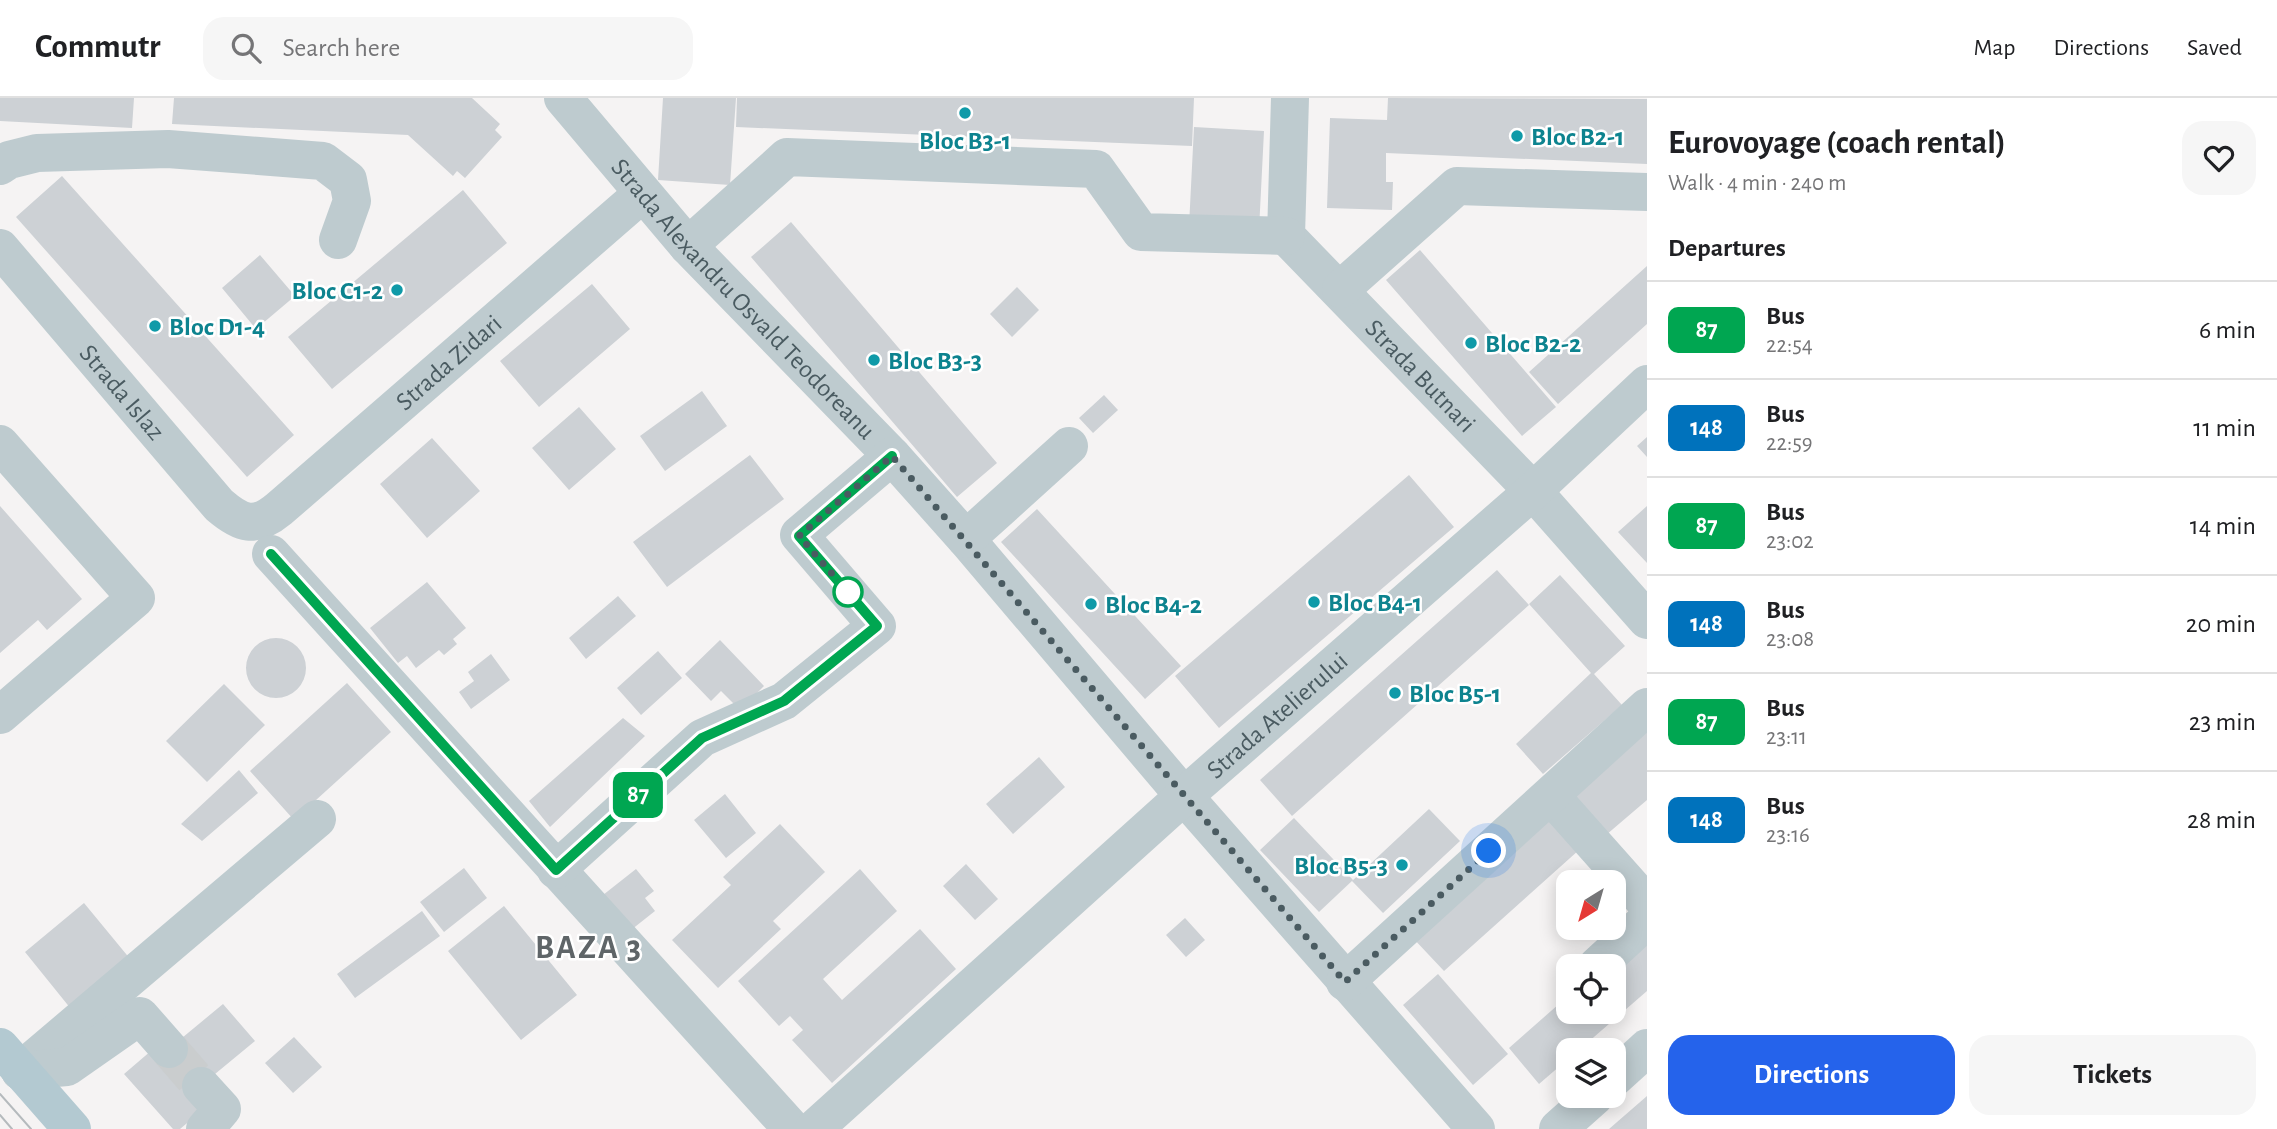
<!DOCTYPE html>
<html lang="en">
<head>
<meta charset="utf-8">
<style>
	body { margin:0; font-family:"Alegreya Sans",sans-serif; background:#f6f6f6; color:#202124; height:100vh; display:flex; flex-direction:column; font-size:26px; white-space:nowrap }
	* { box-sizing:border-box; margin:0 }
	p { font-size:23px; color:#757577 }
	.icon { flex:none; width:38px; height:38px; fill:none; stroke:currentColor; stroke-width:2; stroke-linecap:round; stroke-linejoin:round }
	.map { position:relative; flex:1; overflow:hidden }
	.side { display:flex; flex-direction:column; background:#fff; width:630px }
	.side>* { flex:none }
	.badge { padding:0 14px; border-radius:10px; font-size:24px; line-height:46px }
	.needle { width:46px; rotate:217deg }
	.fabs { position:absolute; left:1556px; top:772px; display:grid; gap:14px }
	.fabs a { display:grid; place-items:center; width:70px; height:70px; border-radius:14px; background:#fff; box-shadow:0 4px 18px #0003; font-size:35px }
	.you { position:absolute; width:35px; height:35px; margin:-18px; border:5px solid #fff; border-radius:50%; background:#1a73e8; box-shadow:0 0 0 10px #1a73e833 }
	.map>.badge { position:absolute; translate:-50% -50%; box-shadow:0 0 0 4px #fff }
	h2 { padding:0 21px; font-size:26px; line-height:63px }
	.round { display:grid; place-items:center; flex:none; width:74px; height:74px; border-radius:21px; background:#f6f6f6 }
	.overview { display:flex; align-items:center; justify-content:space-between; height:119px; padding:0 21px }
	h1 { font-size:33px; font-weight:600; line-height:52px }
	.primary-button { display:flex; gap:14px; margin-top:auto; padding:14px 21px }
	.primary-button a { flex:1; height:80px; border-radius:21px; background:#2563eb; color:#fff; font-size:28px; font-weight:600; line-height:80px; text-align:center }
	.primary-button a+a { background:#f6f6f6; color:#202124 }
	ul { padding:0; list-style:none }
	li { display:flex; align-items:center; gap:21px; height:98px; padding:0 21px; border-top:2px solid #e0e0e0 }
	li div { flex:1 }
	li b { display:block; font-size:26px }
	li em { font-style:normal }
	li .badge { min-width:77px; font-weight:700; text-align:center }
	header { display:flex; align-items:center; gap:42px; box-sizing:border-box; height:98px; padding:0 35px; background:#fff; border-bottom:2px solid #e0e0e0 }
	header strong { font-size:33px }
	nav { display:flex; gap:38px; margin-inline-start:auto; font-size:24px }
	.search { width:490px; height:63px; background:#f6f6f6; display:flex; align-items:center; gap:18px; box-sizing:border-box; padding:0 24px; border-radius:21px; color:#757577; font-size:26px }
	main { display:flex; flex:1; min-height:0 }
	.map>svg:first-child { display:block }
	.building { fill:#cdd1d5 }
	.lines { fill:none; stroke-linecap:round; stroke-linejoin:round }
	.minor-tunnel { stroke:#cacdce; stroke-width:38; stroke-dasharray:38 19; stroke-linecap:butt }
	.minor { stroke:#becbcf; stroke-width:38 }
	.major { stroke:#b3c9d1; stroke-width:38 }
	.tram { stroke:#b5babd; stroke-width:2 }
	.line-casing { stroke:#fff; stroke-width:16 }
	.line { stroke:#00a651; stroke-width:10 }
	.walk { stroke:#4a5b61; stroke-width:7; stroke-dasharray:0 12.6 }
	.culture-dot { fill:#0f9aa8; stroke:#fff; stroke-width:2.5 }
	.stop-dot { fill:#fff; stroke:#00a651; stroke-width:3.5 }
	.labels { text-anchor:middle; stroke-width:5; stroke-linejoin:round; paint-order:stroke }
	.culture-label { font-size:26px; font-weight:bold; fill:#0d838f; stroke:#fff; text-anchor:start }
	.street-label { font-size:26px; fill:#4a5b61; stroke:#fff }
	.district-label { font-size:33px; font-weight:bold; letter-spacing:2px; fill:#5f6568; stroke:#fff }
</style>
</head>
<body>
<header>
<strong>Commutr</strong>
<div class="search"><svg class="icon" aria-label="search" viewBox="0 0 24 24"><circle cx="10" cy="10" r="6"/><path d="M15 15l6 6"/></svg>Search here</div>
<nav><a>Map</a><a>Directions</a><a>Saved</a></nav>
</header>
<main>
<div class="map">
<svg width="1647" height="1031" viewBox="0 0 1647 1031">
	<rect width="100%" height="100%" fill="#f5f3f3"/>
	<path class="building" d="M0 0H134L132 30 0 23Z
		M174 0H472L500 26 495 32 502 39 465 80 457 73 453 78 408 37 172 26Z
		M663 0H736L730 87 658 82Z
		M737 0H1194L1192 48 736 29Z
		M1388 0 1647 1V66L1386 55V84H1393L1392 112 1327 110 1330 20 1387 22Z
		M1194 29 1264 33 1259 132 1189 128Z
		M62 78 294 337 247 379 16 119Z
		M463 92 507 145 332 291 288 239Z
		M791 124 997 365 957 399 751 159Z
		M1420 152 1556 309 1522 338 1386 182Z
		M260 157 295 198 256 231 222 190Z
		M1647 168V226L1558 306 1529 274Z
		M592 186 630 231 539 309 500 263Z
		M1017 189 1039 212 1012 239 990 216Z
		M702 293 727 328 665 373 640 338Z
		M1104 297 1118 312 1093 335 1079 320Z
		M579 309 616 351 569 392 532 350Z
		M1647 339V359L1637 348Z
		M432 340 480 393 427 440 380 386Z
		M750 357 784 401 667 489 633 444Z
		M1409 377 1454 429 1219 630 1175 578Z
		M0 408 82 501 47 532 38 522 0 555Z
		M1647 408V465L1618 434Z
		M1037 411 1181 568 1145 601 1001 444Z
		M1497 472 1529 507 1292 718 1260 682Z
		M1560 477 1625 548 1594 576 1622 607 1543 676 1516 646 1591 575 1529 506Z
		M427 484 466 530 453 541 457 546 444 557 439 552 416 570 407 558 398 565 370 530Z
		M618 498 636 518 586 561 569 540Z
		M246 570a30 30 0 1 1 60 0a30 30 0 1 1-60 0Z
		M720 542 764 588 740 612 721 593 711 603 685 576Z
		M658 553 682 580 641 617 617 590Z
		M491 556 510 582 471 611 459 594 474 583 468 574Z
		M347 585 391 634 294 722 250 673Z
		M224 586 265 627 207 684 166 643Z
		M623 620 645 638 550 729 529 703Z
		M1647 634V702L1606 737 1570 696Z
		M1039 659 1065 689 1013 736 986 706Z
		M239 672 258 695 202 743 181 726Z
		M725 696 756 735 726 760 694 722Z
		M1429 711 1460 743 1383 815 1352 783Z
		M1547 717 1579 752 1444 873 1412 839Z
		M1294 720 1353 782 1319 814 1260 752Z
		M780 726 825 774 773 823 781 831 718 890 672 842 731 787 723 779Z
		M966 766 998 801 975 822 943 788Z
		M464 770 487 800 444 834 420 804Z
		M636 771 654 793 645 800 655 813 631 832 603 797Z
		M860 771 897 813 823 881 842 902 920 831 956 871 832 985 792 942 803 932 790 918 779 928 738 883Z
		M84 805 131 862 71 911 25 854Z
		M504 808 577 897 521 942 448 853Z
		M422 813 440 838 355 900 337 876Z
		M1185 820 1205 842 1186 859 1166 837Z
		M1647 830V893L1579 952H1568V961L1539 986 1509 950 1568 898V914H1614V868Z
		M1438 876 1508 956 1473 987 1403 907Z
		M223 906 255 943 192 995 205 1010 180 1031H173L124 976 152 952 159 959Z
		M294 939 322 969 293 995 265 965Z
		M1647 998V1031H1609Z"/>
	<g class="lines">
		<path class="minor-tunnel" d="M169 951 201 988"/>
		<g class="minor">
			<path id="s1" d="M563 0 688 148 892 358 966 441 1184 698 1476 1031"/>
			<path id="s2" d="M1290 0 1286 138 1533 393 1647 522"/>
			<path d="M0 68 9 62 37 55 168 51 323 63 348 82 352 103 338 142"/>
			<path d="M688 148 787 59 1096 71 1141 134 1286 138"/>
			<path id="s3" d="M0 150 219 407C241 426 255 431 279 411L642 96"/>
			<path d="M1341 191 1457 88 1647 94"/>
			<path d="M0 346 136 500 0 617"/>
			<path d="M966 441 1069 348"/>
			<path d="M271 456 792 1031"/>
			<path d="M1551 698 1647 806"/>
			<path d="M556 772 702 640 784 603 877 528 799 437 892 358"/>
			<path d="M1597 868 1647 822"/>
			<path d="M1345 884 1647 609"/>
			<path d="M20 973 317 721"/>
			<path d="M20 973 67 969 140 918 169 951"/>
			<path d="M1614 980 1647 950"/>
			<path d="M201 988 222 1011 205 1031"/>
			<path id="s4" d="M814 1031 1184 698 1533 393 1647 286"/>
			<path d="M1558 1031 1595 998"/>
		</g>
		<path class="major" d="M0 949 72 1031"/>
		<path class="tram" d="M0 996 31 1031
			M0 1017 12 1031"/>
	</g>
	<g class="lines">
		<defs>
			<path id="line" d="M271 456 556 772 702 640 784 603 877 528 799 438 892 358"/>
		</defs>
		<use href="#line" class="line-casing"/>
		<use href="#line" class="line"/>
		<path class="walk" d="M848 494 799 438 892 358 1345 884 1489 753"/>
	</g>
	<g class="culture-dot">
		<circle cx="965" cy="15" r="7"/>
		<circle cx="1517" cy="38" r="7"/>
		<circle cx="397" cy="192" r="7"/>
		<circle cx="155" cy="228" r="7"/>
		<circle cx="1471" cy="245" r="7"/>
		<circle cx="874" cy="262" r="7"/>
		<circle cx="1314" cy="504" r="7"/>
		<circle cx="1091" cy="506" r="7"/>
		<circle cx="1395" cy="595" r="7"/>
		<circle cx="1402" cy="767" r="7"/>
	</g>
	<circle class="stop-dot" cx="848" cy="494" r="14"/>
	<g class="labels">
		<g class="culture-label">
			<text x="1531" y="47">Bloc B2-1</text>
			<text x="965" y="51" text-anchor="middle">Bloc B3-1</text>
			<text x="383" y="201" text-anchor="end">Bloc C1-2</text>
			<text x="169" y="237">Bloc D1-4</text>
			<text x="1485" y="254">Bloc B2-2</text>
			<text x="888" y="271">Bloc B3-3</text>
			<text x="1328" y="513">Bloc B4-1</text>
			<text x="1105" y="515">Bloc B4-2</text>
			<text x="1409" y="604">Bloc B5-1</text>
			<text x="1388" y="776" text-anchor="end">Bloc B5-3</text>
		</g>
		<g class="street-label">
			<text dy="9" stroke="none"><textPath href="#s1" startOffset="270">Strada Alexandru Osvald Teodoreanu</textPath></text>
			<text dy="9" stroke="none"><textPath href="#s3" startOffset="630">Strada Zidari</textPath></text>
			<text dy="9" stroke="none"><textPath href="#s2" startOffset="332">Strada Butnari</textPath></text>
			<text dy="9" stroke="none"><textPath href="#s3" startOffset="189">Strada Islaz</textPath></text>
			<text dy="9" stroke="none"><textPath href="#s4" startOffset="621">Strada Atelierului</textPath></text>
		</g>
		<g class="district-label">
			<text x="589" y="860">BAZA 3</text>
		</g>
	</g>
</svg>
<div class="fabs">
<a><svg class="needle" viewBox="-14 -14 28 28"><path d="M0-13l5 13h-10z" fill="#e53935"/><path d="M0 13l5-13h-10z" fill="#757577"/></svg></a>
<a><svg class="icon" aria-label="locate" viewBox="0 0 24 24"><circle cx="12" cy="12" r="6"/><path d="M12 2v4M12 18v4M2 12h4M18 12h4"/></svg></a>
<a><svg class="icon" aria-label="layers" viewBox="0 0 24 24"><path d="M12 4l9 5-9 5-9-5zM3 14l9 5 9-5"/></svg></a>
</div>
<div class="you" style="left:1489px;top:753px"></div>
<b class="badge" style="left:638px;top:697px;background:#00a651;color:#fff">87</b>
</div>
<section class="side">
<div class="overview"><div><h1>Eurovoyage (coach rental)</h1><p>Walk · 4 min · 240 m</p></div><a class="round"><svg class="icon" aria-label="heart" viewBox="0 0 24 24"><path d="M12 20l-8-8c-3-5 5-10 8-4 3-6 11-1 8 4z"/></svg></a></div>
<h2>Departures</h2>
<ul>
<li><span class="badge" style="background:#00a651;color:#fff">87</span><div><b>Bus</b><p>22:54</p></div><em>6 min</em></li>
<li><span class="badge" style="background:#0072bc;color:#fff">148</span><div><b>Bus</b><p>22:59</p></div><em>11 min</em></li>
<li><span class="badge" style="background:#00a651;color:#fff">87</span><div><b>Bus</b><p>23:02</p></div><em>14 min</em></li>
<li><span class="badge" style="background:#0072bc;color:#fff">148</span><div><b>Bus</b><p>23:08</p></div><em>20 min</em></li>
<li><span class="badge" style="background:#00a651;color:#fff">87</span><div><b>Bus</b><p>23:11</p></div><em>23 min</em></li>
<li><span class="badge" style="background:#0072bc;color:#fff">148</span><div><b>Bus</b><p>23:16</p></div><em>28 min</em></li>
</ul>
<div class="primary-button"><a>Directions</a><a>Tickets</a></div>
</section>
</main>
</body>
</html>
